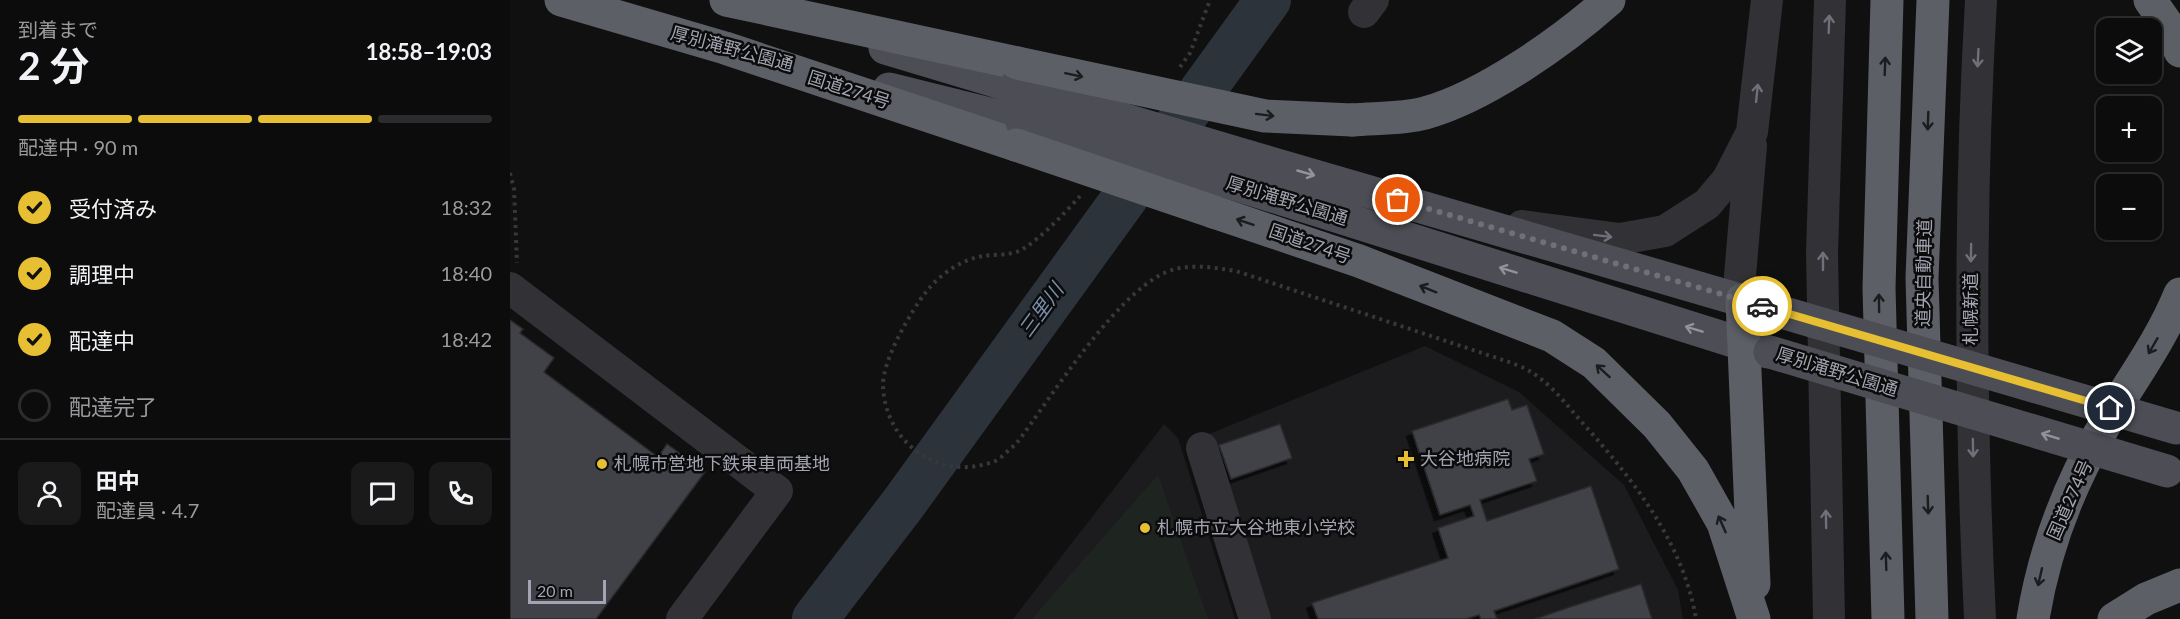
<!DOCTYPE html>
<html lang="ja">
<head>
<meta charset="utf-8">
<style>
	:root { --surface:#0c0c0d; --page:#1a1a1b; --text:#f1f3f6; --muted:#9a9b9d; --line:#2c2c2e; --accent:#e6bf32 }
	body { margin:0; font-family:Lato,"Noto Sans JP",sans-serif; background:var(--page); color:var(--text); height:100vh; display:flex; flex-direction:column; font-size:22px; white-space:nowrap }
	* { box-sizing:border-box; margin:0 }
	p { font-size:20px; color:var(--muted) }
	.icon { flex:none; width:33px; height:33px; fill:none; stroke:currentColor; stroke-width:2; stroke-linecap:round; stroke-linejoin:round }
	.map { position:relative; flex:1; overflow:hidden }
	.side { display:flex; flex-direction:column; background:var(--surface); width:510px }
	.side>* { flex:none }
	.controls { position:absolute; left:1586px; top:18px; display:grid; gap:12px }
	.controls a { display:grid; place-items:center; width:66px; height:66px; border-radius:12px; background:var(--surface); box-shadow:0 2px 4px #0004,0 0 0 2px var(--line); font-size:30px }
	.scale { position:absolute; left:18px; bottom:15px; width:78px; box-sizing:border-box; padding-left:6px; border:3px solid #a2a4b1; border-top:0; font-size:16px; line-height:21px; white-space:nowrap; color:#a2a4b1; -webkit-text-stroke:4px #0b0b0c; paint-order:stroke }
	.pin { position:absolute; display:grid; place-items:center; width:51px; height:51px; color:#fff; margin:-26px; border:3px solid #fff; border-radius:50%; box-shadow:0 2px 6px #0007 }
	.courier { position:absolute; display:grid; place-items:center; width:60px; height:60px; margin:-30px; border:4px solid #e6bf32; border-radius:50%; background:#fff; color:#222; box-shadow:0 2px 8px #0007 }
	.headline em { font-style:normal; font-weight:700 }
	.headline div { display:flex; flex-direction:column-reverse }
	.headline { display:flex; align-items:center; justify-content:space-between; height:102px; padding:0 18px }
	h1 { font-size:39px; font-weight:700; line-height:45px }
	.bar { display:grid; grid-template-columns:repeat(4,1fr); gap:9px 6px; align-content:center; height:72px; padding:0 18px }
	.bar i { height:8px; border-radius:4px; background:var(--line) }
	.bar .active { background:var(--accent) }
	.bar p { grid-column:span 4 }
	.line { display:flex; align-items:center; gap:15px; padding:0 18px; border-top:2px solid var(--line) }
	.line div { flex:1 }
	.round { display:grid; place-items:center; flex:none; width:63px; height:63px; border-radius:12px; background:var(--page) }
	ol { padding:0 18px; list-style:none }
	li { display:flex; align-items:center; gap:18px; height:66px }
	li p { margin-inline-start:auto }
	li .icon { padding:6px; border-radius:50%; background:var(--accent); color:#111; stroke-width:4 }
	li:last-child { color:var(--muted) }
	li i { width:33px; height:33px; border:3px solid var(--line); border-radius:50% }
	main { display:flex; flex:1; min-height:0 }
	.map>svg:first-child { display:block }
</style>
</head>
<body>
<main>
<section class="side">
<div class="headline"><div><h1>2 分</h1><p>到着まで</p></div><em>18:58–19:03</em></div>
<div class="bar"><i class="active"></i><i class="active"></i><i class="active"></i><i></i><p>配達中 · 90 m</p></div>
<ol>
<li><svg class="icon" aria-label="check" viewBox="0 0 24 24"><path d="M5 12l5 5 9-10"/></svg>受付済み<p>18:32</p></li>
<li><svg class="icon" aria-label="check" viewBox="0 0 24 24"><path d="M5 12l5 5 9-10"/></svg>調理中<p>18:40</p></li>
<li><svg class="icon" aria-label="check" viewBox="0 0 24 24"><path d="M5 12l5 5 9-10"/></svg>配達中<p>18:42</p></li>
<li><i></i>配達完了</li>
</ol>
<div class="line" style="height:108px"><a class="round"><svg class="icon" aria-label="person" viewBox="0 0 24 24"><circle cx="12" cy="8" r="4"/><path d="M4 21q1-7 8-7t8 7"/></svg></a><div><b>田中</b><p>配達員 · 4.7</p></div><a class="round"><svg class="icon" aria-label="chat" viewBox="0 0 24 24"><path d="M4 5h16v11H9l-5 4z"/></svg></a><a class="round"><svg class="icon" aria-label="phone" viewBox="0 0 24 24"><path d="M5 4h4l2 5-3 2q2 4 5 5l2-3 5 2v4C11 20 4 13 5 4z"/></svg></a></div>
</section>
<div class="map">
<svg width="1670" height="619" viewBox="0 0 1670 619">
	<defs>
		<filter id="shadow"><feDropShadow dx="-5.5" dy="5.5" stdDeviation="0" flood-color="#0009"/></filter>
	</defs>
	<rect width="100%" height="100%" fill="#101011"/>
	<!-- built -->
	<path fill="#1c1c1e" d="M 915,346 L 1009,392 L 1114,485 L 1168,590 L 1173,619 L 760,619 L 699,434 Z
		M 654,424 L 668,438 L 725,619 L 503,619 Z"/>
	<!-- green -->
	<path fill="#1e2520" d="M 648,475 L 698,619 L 522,619 Z"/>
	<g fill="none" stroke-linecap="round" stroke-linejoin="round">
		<!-- river -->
		<path stroke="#2c333b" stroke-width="46" d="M 305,619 L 393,504 L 758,0"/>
	</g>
	<!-- building -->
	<path fill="#414247" stroke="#2a2a2d" stroke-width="1.5" filter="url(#shadow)" d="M 0,320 L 13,329 L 10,333 L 44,358 L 34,372 L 148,457 L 157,444 L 195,472 L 86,619 L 0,619 Z
		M 998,399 L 1002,410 L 1017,405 L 1034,454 L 1019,459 L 1027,481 L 970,500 L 977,521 L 1081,486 L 1109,569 L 984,611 L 987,619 L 971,619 L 969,615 L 956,619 L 808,619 L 802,603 L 938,558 L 928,528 L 964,516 L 960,505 L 930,515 L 902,431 Z
		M 770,424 L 782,458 L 721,479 L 709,445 Z
		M 1131,584 L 1142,619 L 1025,619 L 1063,606 Z"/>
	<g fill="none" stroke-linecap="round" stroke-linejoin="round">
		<!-- path -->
		<path stroke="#37383d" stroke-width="4" stroke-dasharray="3 4.5" stroke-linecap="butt" d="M 670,67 L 680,53 L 700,0
			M 0,173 L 4,189 L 7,263
			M 570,196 C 554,214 533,236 513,249 C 501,256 486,254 473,256 C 452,259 429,275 416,292 C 401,311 372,361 373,386 C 375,443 430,483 485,461 C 492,458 499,449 506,444 C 540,400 613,280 666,269 C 687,264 705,268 726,271 L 996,361 C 1004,364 1014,367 1021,372 C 1041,384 1055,403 1070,420 C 1121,477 1173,541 1186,619"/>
		<!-- minor -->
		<path stroke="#313136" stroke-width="32" d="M 854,12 L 863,0
			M 1012,226 L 1110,239 L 1155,231 L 1197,204 L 1218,179 L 1242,132 L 1257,0
			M 0,288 L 267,491 L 172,619
			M 1232,300 L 1230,276 L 1241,146
			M 692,448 L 745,619
			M 1319,619 L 1312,253 L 1320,0
			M 1470,619 C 1460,412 1459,207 1471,0"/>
		<!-- major -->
		<path stroke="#4d4e55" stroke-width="33" d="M 375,48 L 505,87
			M 379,89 L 512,122
			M 740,157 L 1268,311
			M 721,183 L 1258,352"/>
		<!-- highway -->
		<path stroke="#5d5f66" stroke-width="33" d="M 51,0 L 215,48 L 506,145
			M 216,0 L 507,63
			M 1377,0 L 1369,288 L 1378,619
			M 1640,0 L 1661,30 L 1670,51
			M 842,120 C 865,118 893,119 915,113 C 974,97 1053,41 1099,0
			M 704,212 L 849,261 L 1042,336 L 1084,363 L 1147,425 L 1183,470 L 1213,523 L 1244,619
			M 1232,300 L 1244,584
			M 1422,619 L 1412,278 L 1423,0
			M 1523,619 C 1534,551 1559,485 1594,426 C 1620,382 1651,341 1670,294
			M 1604,619 L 1636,599 L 1670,585"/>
		<!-- major-bridge -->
		<path stroke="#4d4e55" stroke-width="33" d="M 505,87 L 740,157
			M 512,122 L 721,183
			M 1268,311 L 1666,428
			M 1260,352 L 1657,471"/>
		<!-- highway-bridge -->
		<path stroke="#5d5f66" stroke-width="33" d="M 507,63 L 755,116 L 842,120
			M 506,145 L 704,212"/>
	</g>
	<!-- one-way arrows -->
	<defs><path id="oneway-shaft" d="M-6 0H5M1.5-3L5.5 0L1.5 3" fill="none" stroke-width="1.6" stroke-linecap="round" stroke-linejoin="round" transform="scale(1.5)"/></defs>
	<g stroke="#6f707a">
		<use href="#oneway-shaft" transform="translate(1319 24) rotate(-88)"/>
		<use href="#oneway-shaft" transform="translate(1468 58) rotate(93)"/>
		<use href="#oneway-shaft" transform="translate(1247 93) rotate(-84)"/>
		<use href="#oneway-shaft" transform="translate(1093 236) rotate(7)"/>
		<use href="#oneway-shaft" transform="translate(1461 253) rotate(91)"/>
		<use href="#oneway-shaft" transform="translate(1313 261) rotate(-90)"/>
		<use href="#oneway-shaft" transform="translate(1463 448) rotate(89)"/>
		<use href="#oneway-shaft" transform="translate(1316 519) rotate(-91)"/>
	</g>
	<g stroke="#1b1c1e">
		<use href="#oneway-shaft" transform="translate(1375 66) rotate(-88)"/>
		<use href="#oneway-shaft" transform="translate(564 75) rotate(12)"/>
		<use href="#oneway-shaft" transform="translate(755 115) rotate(7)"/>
		<use href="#oneway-shaft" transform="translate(1418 121) rotate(92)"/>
		<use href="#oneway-shaft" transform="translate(735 222) rotate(-161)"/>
		<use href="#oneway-shaft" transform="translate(918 289) rotate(-158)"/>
		<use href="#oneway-shaft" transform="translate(1369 303) rotate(-91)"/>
		<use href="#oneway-shaft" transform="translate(1643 346) rotate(120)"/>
		<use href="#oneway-shaft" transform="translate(1093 371) rotate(-138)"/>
		<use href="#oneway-shaft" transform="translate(1418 505) rotate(88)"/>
		<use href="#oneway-shaft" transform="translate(1212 524) rotate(-114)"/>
		<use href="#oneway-shaft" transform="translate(1376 561) rotate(-92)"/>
		<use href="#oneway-shaft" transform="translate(1530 577) rotate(103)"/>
	</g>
	<g stroke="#91939f">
		<use href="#oneway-shaft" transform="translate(796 173) rotate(16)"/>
		<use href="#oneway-shaft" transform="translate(998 270) rotate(-163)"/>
		<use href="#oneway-shaft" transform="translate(1184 329) rotate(-163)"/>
		<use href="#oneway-shaft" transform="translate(1540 436) rotate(-163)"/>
	</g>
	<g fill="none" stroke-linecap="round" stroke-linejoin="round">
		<!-- done -->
		<path stroke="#6f7079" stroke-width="6" stroke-dasharray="0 10.8" d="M 888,200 L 1252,306"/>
		<!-- route -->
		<path stroke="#e6bf32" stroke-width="8" d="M 1252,306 L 1600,408"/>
	</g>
	<!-- markers -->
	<g fill="#e6bf32" stroke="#0b0b0c" stroke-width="2">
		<path d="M893 450h6v6h6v6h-6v6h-6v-6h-6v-6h6z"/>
		<circle cx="92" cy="464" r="6"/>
		<circle cx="635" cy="528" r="6"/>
	</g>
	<g text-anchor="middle" stroke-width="5" stroke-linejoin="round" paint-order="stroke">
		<!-- street labels -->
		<g font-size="18" fill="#a2a4b1" stroke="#0b0b0c">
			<text transform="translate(222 49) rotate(15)" y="6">厚別滝野公園通</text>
			<text transform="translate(339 90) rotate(18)" y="6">国道274号</text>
			<text transform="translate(777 201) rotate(17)" y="6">厚別滝野公園通</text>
			<text transform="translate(800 244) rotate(19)" y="6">国道274号</text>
			<text transform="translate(1414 273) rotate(-89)" y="6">道央自動車道</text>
			<text transform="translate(1461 309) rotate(-90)" y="6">札幌新道</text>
			<text transform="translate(1327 372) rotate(17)" y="6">厚別滝野公園通</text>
			<text transform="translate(1560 500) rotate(-66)" y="6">国道274号</text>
		</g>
		<!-- poi labels -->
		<g font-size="18" fill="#a2a4b1" stroke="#0b0b0c" text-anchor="start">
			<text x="910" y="465">大谷地病院</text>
			<text x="104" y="470">札幌市営地下鉄東車両基地</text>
			<text x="647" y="534">札幌市立大谷地東小学校</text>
		</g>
		<!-- water labels -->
		<g font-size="20" font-style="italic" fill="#7a8eab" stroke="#0b0b0c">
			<text transform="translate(531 310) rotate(-54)" y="7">三里川</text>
		</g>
	</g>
</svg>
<div class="controls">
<a><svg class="icon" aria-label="layers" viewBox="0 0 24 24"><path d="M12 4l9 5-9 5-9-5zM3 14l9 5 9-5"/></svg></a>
<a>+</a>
<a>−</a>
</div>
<div class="scale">20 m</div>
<div class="pin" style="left:888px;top:200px;background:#ea580c"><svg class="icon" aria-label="bag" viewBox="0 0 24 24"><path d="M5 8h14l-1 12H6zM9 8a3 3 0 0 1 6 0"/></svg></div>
<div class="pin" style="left:1600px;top:408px;background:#1f2937"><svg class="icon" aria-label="home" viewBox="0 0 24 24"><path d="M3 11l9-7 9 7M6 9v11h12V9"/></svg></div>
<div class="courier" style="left:1252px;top:306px"><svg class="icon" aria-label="car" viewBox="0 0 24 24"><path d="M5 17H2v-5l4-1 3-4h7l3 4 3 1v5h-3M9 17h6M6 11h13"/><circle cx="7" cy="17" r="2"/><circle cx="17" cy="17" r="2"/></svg></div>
</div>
</main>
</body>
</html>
